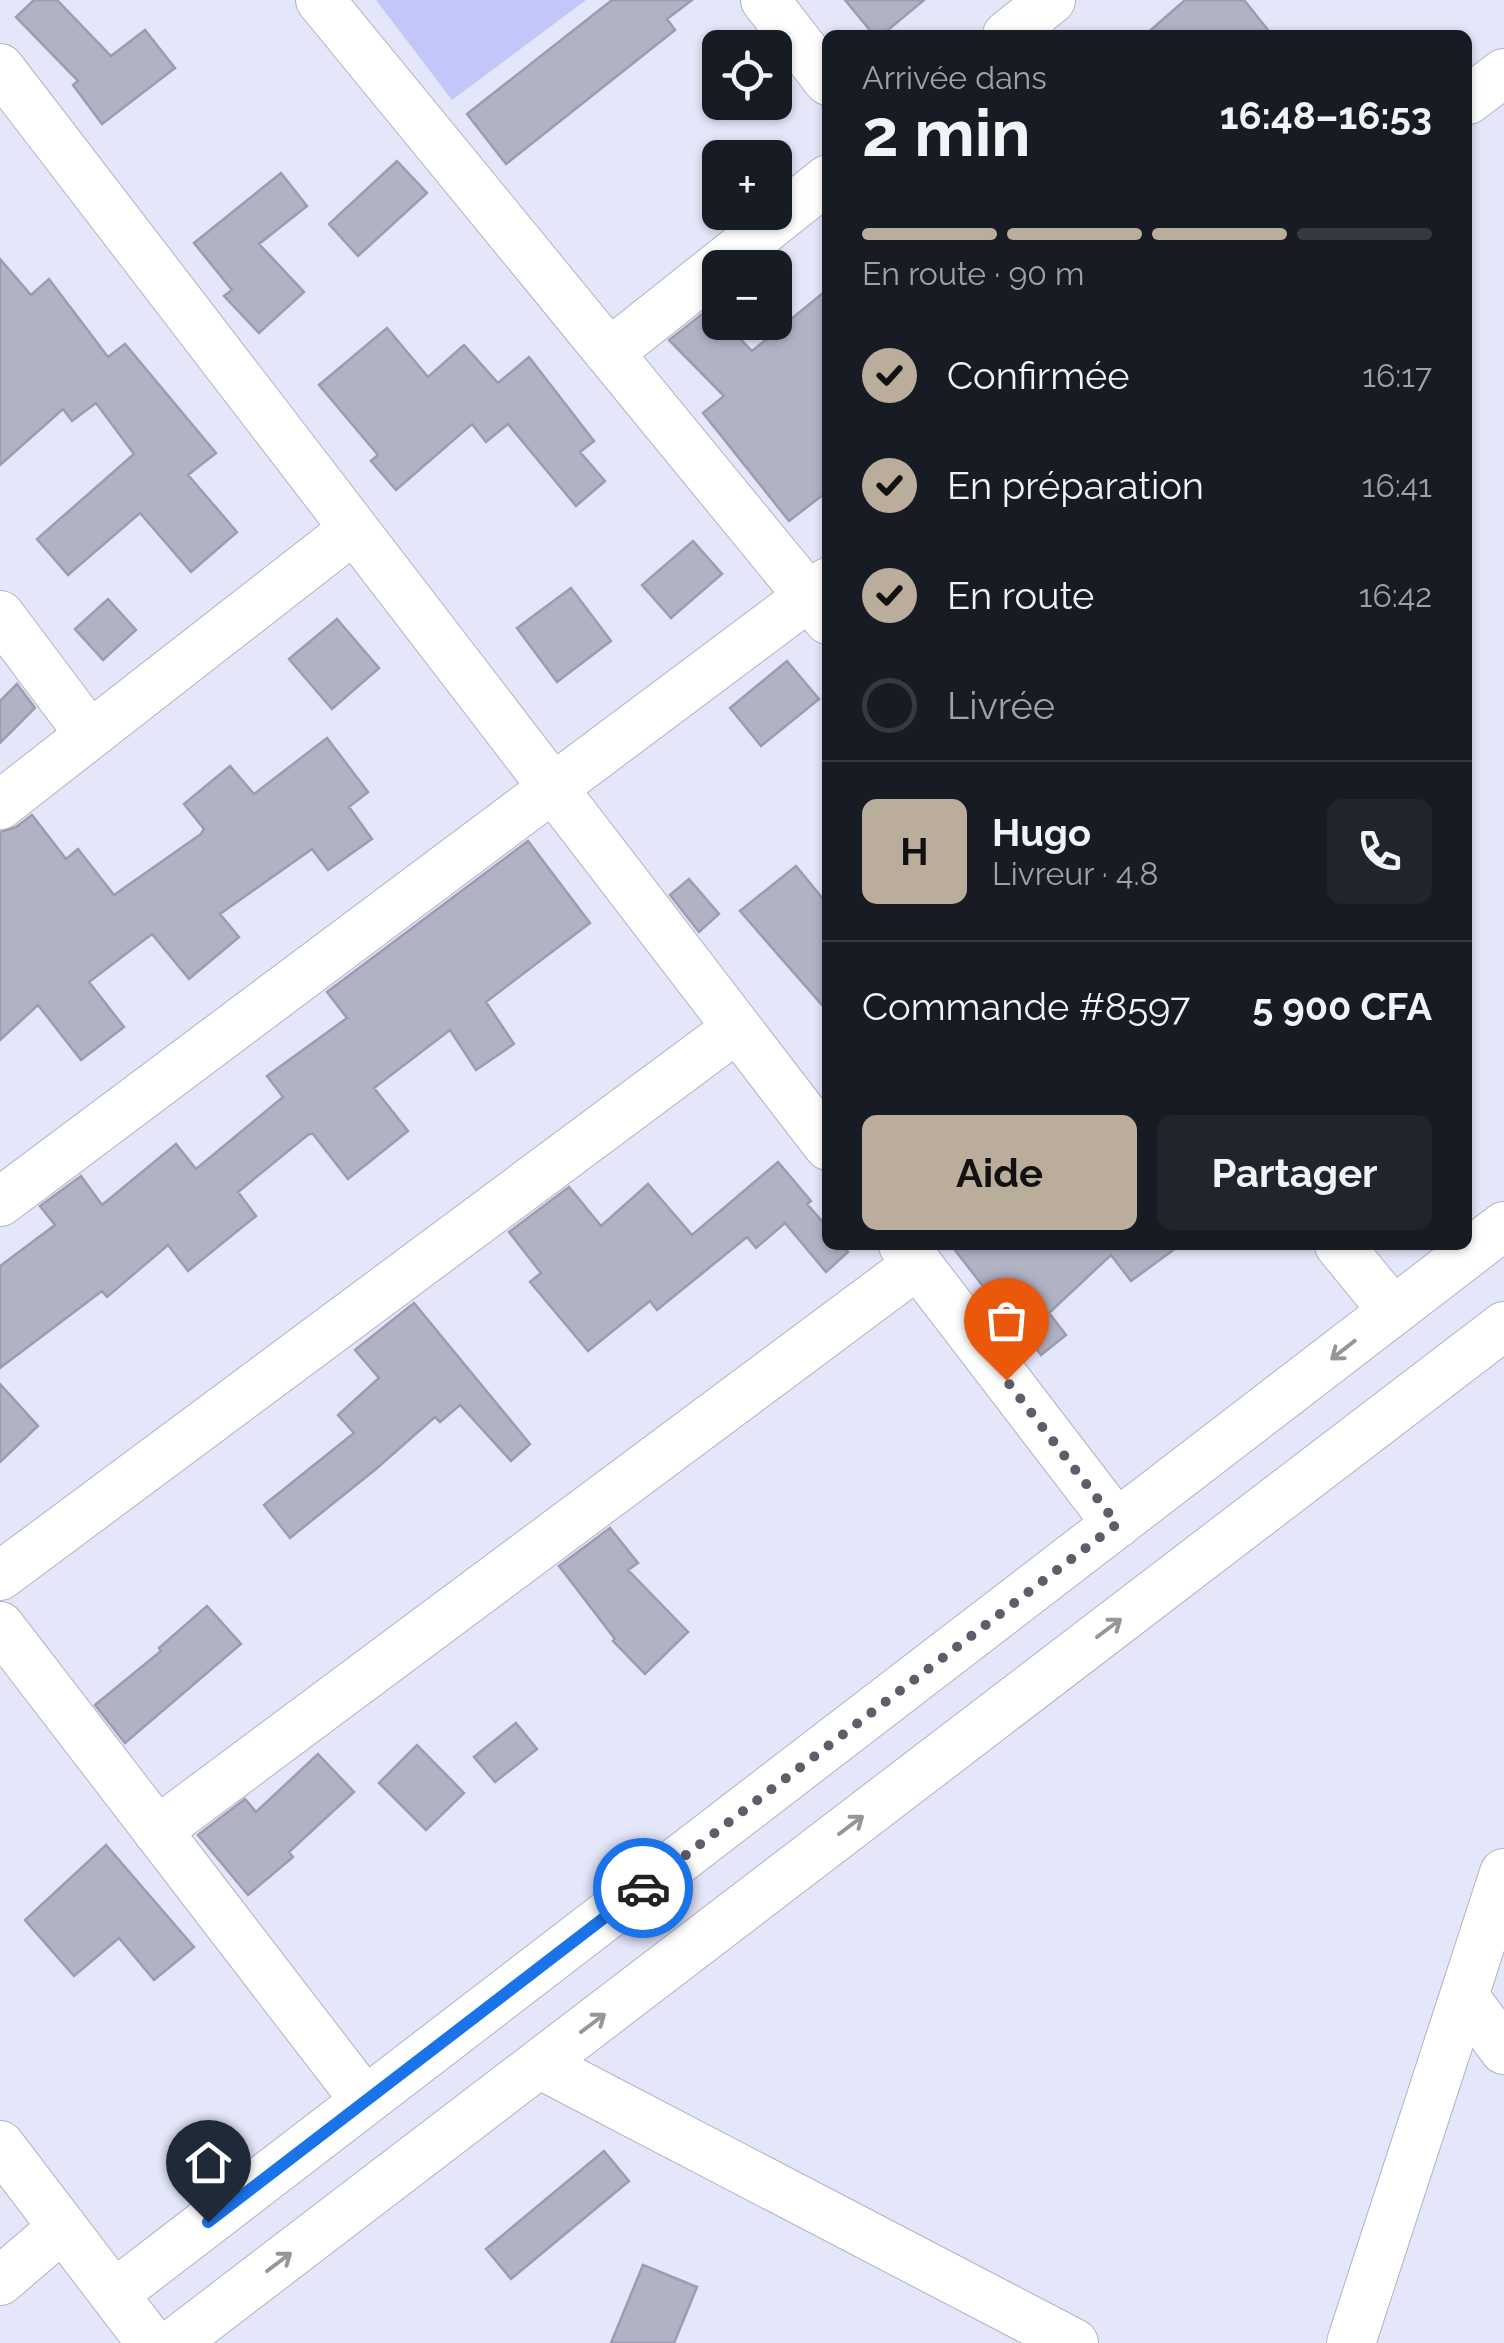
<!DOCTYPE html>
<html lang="fr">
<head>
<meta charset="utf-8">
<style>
	:root { --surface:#171b24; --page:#20242c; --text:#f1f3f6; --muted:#9ea1a6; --line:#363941; --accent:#bbad9c }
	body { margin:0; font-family:Raleway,sans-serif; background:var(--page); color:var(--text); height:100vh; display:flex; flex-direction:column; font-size:38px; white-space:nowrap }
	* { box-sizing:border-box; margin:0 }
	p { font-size:32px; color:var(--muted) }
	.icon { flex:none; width:55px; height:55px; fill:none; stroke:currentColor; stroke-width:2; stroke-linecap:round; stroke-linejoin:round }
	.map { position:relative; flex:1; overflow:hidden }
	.sheet { position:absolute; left:822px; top:30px; width:650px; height:1220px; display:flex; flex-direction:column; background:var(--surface); border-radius:15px; box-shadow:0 2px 8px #0004 }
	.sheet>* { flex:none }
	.controls { position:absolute; left:702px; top:30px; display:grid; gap:20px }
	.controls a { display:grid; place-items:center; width:90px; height:90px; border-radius:15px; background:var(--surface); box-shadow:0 2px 8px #0004; font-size:50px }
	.pin { position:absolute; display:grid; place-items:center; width:85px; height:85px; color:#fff; margin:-102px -42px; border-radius:50% 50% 50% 0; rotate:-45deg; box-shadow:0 0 10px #0007 }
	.pin .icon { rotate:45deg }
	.courier { position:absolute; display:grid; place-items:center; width:100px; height:100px; margin:-50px; border:8px solid #1a73e8; border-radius:50%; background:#fff; color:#222; box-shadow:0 2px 12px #0007 }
	.head em { font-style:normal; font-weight:700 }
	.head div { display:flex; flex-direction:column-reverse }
	.head { display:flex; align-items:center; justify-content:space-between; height:170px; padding:0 40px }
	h1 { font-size:65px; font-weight:700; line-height:75px }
	.bar { display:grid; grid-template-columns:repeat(4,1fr); gap:15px 10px; align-content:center; height:120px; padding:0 40px }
	.bar i { height:12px; border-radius:8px; background:var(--line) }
	.bar .on { background:var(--accent) }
	.bar p { grid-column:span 4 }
	.line { display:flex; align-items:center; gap:25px; padding:0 40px; border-top:2px solid var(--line) }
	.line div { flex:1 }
	.round { display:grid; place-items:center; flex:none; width:105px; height:105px; border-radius:15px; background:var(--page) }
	ol { padding:0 40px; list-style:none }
	li { display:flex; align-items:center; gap:30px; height:110px }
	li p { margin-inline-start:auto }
	li .icon { padding:10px; border-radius:50%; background:var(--accent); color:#111; stroke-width:4 }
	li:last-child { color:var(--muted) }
	li i { width:55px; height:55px; border:5px solid var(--line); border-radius:50% }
	.primary-button { display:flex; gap:20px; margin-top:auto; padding:20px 40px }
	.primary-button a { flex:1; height:115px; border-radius:15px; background:var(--accent); color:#111; font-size:40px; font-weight:700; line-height:115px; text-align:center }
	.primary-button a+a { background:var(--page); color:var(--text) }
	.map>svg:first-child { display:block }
</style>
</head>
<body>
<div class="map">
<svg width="1504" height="2343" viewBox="0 0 1504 2343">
	<rect width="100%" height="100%" fill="#e4e6f9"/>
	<!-- green -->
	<path fill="#c3c6f8" d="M 376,0 L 586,0 L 452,100 Z"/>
	<!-- building -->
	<path fill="#b1b3c5" stroke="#9b9caf" stroke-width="2.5" d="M 34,0 L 57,0 L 111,56 L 145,30 L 175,68 L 102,124 L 73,85 L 78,81 L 16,17 Z
		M 612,0 L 692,0 L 667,19 L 675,30 L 506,164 L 467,114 Z
		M 845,0 L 924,0 L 882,35 L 874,35 Z
		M 1185,0 L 1244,0 L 1272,35 L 1145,35 Z
		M 397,161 L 427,193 L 358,256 L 329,224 Z
		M 281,173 L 307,206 L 259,244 L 304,292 L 259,333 L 224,296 L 232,290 L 194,243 Z
		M 0,259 L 31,295 L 49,279 L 108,357 L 125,344 L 216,453 L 188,475 L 237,532 L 191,572 L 140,513 L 68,575 L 37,539 L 134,454 L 96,403 L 72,421 L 63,409 L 0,465 Z
		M 828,289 L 828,491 L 789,521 L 703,413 L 724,396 L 669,340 L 710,308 L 720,322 L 724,322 L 752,351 Z
		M 387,328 L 428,377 L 464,345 L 498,383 L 529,357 L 594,441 L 580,452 L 605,481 L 576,506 L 508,424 L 486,442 L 472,424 L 396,490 L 371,461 L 378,455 L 319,385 Z
		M 693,541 L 722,574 L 671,618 L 642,585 Z
		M 571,588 L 611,641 L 557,682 L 517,628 Z
		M 108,599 L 136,630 L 103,660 L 75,629 Z
		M 337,619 L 379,668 L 332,709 L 289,659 Z
		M 787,661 L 819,699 L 761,746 L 730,708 Z
		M 17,684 L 35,708 L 0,743 L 0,701 Z
		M 327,738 L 368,792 L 349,807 L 372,839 L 328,870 L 312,849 L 220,914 L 239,937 L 189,979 L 152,934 L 89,982 L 124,1027 L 81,1060 L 38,1005 L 0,1040 L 0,832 L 16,827 L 32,815 L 66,859 L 78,849 L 114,895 L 201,834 L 204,829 L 184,804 L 230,766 L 254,794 Z
		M 528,841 L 590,923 L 486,1002 L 514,1044 L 476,1070 L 450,1030 L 374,1088 L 408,1131 L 348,1179 L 313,1134 L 309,1134 L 238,1192 L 256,1216 L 188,1271 L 168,1245 L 107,1297 L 102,1291 L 0,1368 L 0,1266 L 55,1225 L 40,1206 L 81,1176 L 102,1205 L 176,1144 L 196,1169 L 283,1097 L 267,1076 L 347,1018 L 327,992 Z
		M 796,866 L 828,905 L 828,1012 L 740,911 Z
		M 689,879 L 719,914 L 699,932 L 670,895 Z
		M 778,1162 L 811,1201 L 807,1204 L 828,1228 L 828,1245 L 842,1245 L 848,1252 L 826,1272 L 785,1223 L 756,1248 L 747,1237 L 657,1310 L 650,1301 L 588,1351 L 530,1282 L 541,1273 L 509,1232 L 569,1187 L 601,1226 L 648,1184 L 692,1235 Z
		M 951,1245 L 1180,1245 L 1131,1281 L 1111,1255 L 1049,1313 L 1066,1335 L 1041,1355 L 990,1287 L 986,1290 Z
		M 414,1303 L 530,1444 L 511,1461 L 460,1405 L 440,1422 L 435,1417 L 376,1469 L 290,1538 L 264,1505 L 354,1433 L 338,1415 L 379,1378 L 355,1350 Z
		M 0,1384 L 38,1426 L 0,1462 Z
		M 610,1528 L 638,1563 L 628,1570 L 688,1632 L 645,1674 L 613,1641 L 615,1639 L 559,1566 Z
		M 207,1606 L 241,1644 L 125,1743 L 95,1705 L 161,1651 L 159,1648 Z
		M 516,1723 L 537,1749 L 495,1782 L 474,1757 Z
		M 417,1745 L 464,1793 L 426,1830 L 379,1783 Z
		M 318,1754 L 354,1792 L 289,1852 L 293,1857 L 248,1895 L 198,1835 L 245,1799 L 256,1812 Z
		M 106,1845 L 194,1947 L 154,1980 L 119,1938 L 74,1976 L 25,1920 Z
		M 604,2151 L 629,2181 L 511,2279 L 486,2249 Z
		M 643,2265 L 697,2287 L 674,2343 L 611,2343 Z"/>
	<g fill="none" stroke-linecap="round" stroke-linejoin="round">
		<!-- minor casing -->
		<g stroke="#b1b2c5" stroke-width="50">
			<path id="minor" d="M 320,0 L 828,620
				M 765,0 L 828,81
				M 1007,35 L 1051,0
				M 0,68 L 828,1146
				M 1468,100 L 1504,73
				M 609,353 L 828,179
				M 0,615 L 90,735
				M 0,805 L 354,529
				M 0,1202 L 828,582
				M 903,1245 L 1117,1524
				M 1339,1245 L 1393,1311
				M 0,1576 L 737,1028
				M 0,1626 L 365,2101
				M 157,1831 L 918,1264
				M 1464,1996 L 1504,2050
				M 539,2064 L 1074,2343
				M 0,2145 L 151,2343
				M 0,2281 L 63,2227
				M 114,2294 L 1504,1226
				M 174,2343 L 1504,1326
				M 1351,2343 L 1504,1873"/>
		</g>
		<!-- minor -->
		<use href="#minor" stroke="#fff" stroke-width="48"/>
	</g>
	<!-- one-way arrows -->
	<defs><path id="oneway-shaft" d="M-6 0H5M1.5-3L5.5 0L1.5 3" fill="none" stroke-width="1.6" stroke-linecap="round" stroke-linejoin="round" transform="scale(2.5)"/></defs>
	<g stroke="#969699">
		<use href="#oneway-shaft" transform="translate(1343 1350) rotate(142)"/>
		<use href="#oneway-shaft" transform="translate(1109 1628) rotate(-37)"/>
		<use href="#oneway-shaft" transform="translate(851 1825) rotate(-37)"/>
		<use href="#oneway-shaft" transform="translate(593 2023) rotate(-37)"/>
		<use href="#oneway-shaft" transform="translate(279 2262) rotate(-37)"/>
	</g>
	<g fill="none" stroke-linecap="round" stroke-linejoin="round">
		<!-- done -->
		<path stroke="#5d5e69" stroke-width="10" stroke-dasharray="0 18" d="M 643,1888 L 1117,1524 L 1006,1380"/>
		<!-- route -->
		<path stroke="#1a73e8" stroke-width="12" d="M 208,2222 L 643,1888"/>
	</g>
</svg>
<div class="controls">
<a><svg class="icon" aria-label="locate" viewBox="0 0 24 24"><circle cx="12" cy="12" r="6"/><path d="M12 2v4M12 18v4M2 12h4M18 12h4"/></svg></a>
<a>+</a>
<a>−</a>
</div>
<div class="pin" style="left:1006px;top:1380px;background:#ea580c"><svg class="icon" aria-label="bag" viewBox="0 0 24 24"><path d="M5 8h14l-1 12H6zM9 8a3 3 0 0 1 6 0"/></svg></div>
<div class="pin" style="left:208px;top:2222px;background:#1f2937"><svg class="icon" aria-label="home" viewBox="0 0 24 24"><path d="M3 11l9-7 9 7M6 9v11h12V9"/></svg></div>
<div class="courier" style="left:643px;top:1888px"><svg class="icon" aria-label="car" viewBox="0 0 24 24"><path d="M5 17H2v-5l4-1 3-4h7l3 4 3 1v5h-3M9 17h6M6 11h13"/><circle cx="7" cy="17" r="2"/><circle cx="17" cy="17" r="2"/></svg></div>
<section class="sheet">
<div class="head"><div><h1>2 min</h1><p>Arrivée dans</p></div><em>16:48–16:53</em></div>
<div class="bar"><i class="on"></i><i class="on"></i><i class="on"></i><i></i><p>En route · 90 m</p></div>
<ol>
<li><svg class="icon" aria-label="check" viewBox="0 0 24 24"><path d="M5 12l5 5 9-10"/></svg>Confirmée<p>16:17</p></li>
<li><svg class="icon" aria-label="check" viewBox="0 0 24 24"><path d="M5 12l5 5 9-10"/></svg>En préparation<p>16:41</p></li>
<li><svg class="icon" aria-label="check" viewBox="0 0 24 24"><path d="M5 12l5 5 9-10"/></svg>En route<p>16:42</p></li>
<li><i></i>Livrée</li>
</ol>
<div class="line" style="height:180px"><b class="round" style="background:var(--accent);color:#111">H</b><div><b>Hugo</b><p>Livreur · 4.8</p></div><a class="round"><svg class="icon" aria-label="phone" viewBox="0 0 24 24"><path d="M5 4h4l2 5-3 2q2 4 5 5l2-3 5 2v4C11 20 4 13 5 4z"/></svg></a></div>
<div class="line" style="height:130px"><div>Commande #8597</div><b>5 900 CFA</b></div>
<div class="primary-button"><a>Aide</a><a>Partager</a></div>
</section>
</div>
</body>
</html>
